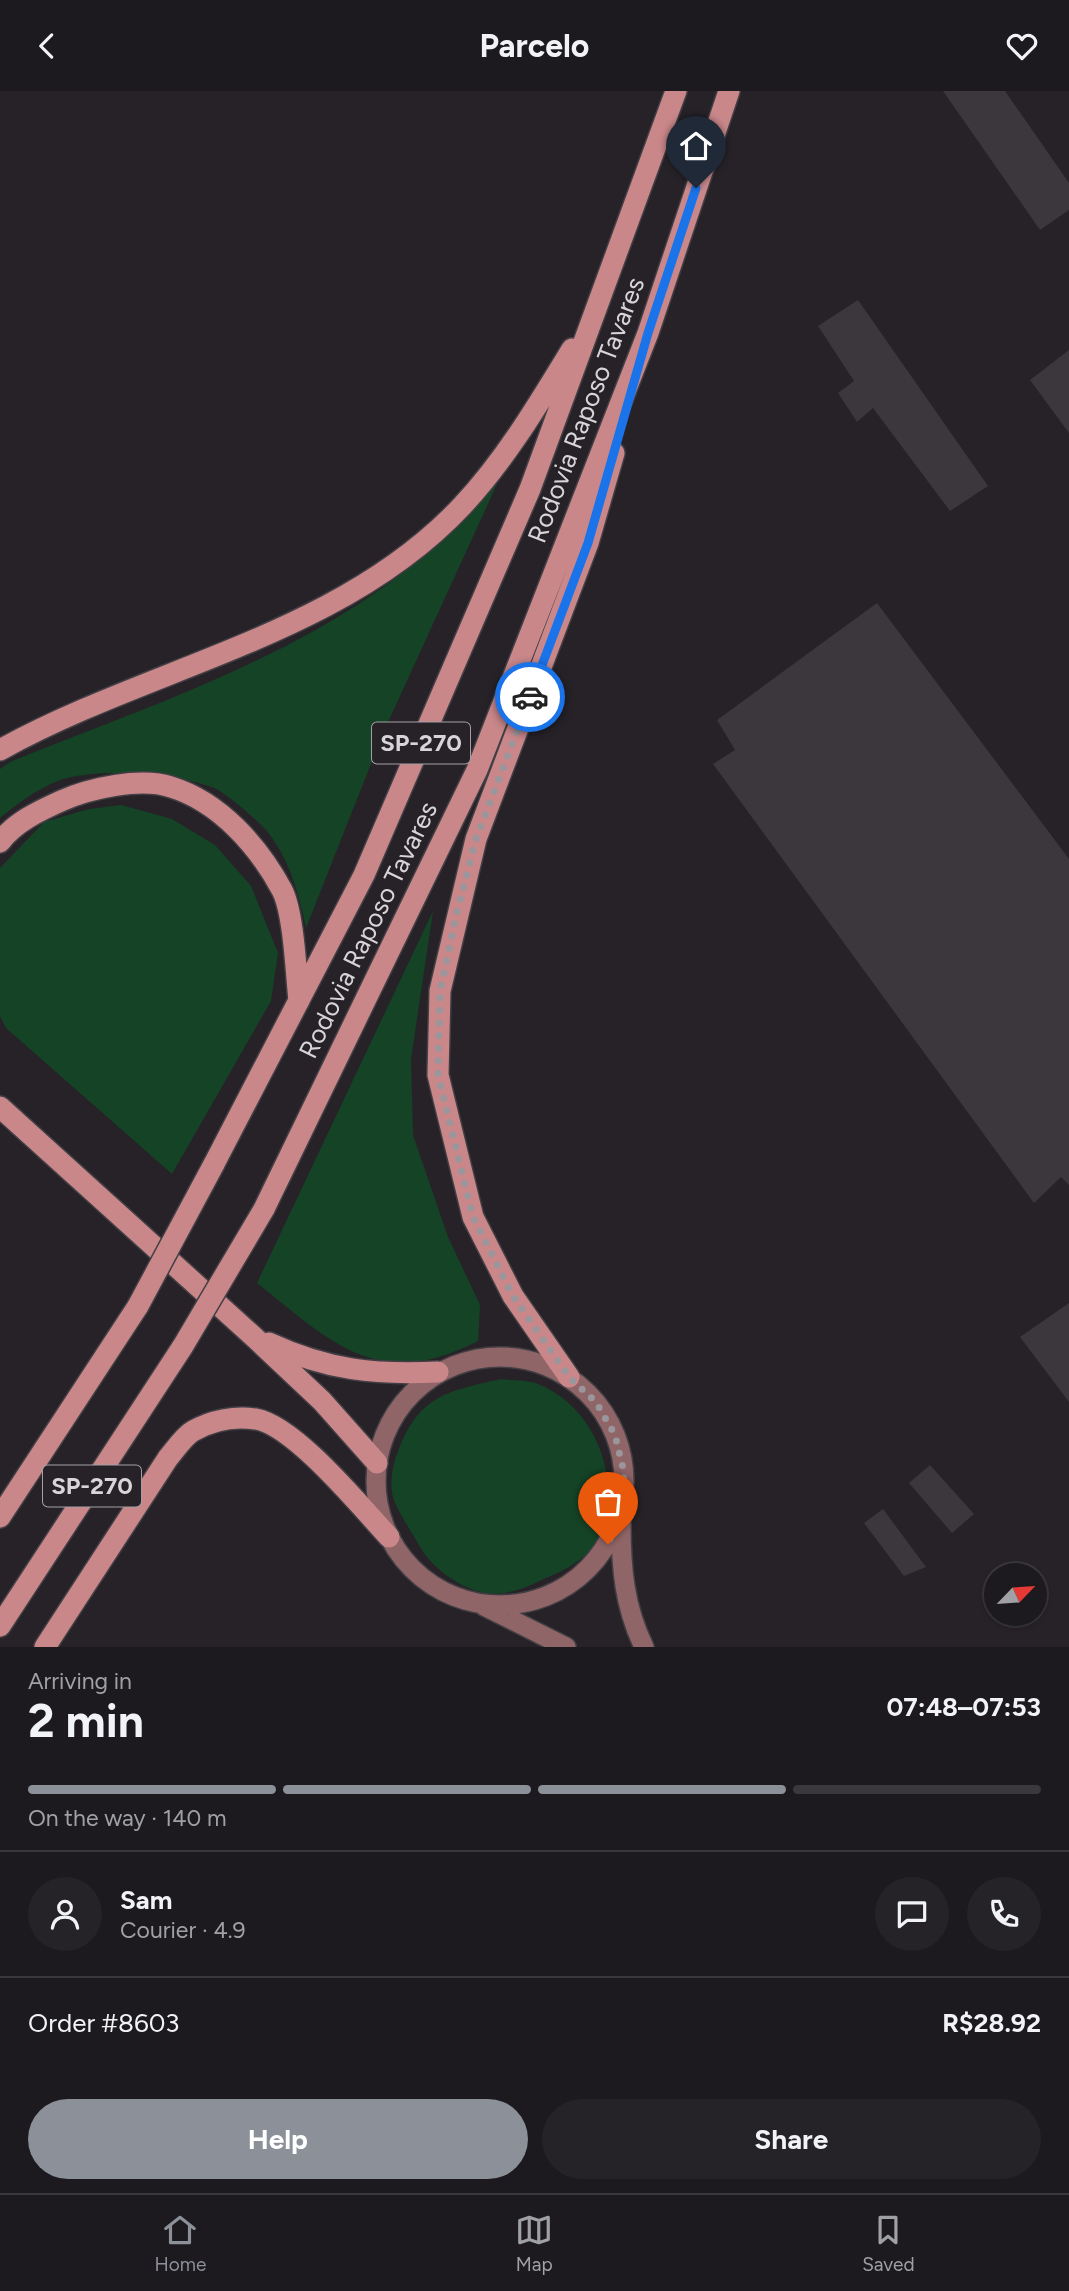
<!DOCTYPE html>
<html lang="en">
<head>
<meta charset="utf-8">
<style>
	:root { --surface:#1c1a1e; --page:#252327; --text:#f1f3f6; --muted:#a0a1a4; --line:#3a383c; --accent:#8c9099 }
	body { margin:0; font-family:Figtree,sans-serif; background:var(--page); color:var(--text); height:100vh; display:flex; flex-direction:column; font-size:26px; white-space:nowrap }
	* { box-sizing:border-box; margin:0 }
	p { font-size:23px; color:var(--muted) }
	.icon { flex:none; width:38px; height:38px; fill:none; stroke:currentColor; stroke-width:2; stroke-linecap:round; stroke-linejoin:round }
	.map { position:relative; height:1556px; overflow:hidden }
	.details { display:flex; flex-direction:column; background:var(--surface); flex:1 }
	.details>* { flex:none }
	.needle { width:46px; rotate:65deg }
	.buttons { position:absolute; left:984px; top:1472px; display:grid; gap:14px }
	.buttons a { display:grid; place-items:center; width:63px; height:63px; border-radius:50%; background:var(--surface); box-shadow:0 2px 5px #0004,0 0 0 2px var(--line); font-size:35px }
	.pin { position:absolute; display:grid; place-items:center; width:60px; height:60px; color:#fff; margin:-72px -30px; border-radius:50% 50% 50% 0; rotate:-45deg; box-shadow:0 0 7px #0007 }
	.pin .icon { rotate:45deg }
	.courier { position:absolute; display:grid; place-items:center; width:70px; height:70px; margin:-35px; border:5px solid #1a73e8; border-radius:50%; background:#fff; color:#222; box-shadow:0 2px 9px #0007 }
	.head em { font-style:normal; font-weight:700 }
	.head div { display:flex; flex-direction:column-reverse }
	.head { display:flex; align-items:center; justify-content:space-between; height:119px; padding:0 28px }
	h1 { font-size:46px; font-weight:700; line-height:52px }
	.bar { display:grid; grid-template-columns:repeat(4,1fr); gap:10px 7px; align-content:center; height:84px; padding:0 28px }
	.bar i { height:9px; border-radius:5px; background:var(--line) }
	.bar .selected { background:var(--accent) }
	.bar p { grid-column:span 4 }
	.line { display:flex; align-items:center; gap:18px; padding:0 28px; border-top:2px solid var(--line) }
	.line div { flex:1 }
	.round { display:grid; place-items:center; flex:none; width:74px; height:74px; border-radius:37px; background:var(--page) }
	.action { display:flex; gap:14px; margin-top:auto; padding:14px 28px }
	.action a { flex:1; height:80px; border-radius:42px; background:var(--accent); color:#fff; font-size:28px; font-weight:700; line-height:80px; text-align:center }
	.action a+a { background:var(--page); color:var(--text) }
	header { display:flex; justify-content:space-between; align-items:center; height:91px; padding:0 28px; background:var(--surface); font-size:32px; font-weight:700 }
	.menu { display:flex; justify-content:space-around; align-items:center; height:98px; border-top:2px solid var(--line); background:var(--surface); font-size:19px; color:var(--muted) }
	.menu a { display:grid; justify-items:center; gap:4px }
	.menu .selected { color:var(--accent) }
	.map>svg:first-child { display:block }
</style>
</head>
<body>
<header><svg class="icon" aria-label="back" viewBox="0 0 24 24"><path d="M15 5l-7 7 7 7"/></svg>Parcelo<svg class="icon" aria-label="heart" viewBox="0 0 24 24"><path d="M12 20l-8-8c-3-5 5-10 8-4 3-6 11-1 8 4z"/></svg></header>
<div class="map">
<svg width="1069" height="1556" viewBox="0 0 1069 1556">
	<rect width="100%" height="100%" fill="#262228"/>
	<!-- green -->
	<path fill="#154326" d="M 503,380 L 384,640 L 306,837 C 299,803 289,767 266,739 C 257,729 224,700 212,696 C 176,683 94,675 58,690 C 37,698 17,713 0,727 L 0,678 L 10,671 C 186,600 387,539 503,380 Z
		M 121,714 L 172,728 L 215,754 L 251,795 L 278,862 L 271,910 L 172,1083 L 6,937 L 0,925 L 0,777 L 44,731 L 89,718 Z
		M 433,820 L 411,968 L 413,1044 L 448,1146 L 480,1214 L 478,1250 C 378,1301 333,1253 257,1192 Z
		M 501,1288 C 513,1290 528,1289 538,1293 C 594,1315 621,1385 603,1439 C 595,1462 573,1475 553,1484 C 539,1490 524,1498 509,1501 C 476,1510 435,1482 420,1456 C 412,1441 400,1425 394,1409 C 389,1397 392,1375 397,1363 C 419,1304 445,1301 501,1288 Z"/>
	<!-- building -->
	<path fill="#3b373d" d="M 943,0 L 1005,0 L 1069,92 L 1069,119 L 1040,139 Z
		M 858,209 L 988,395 L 950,420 L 873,317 L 857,331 L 838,302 L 854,290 L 818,235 Z
		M 1069,259 L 1069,342 L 1030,289 Z
		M 877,512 L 1069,768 L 1069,1094 L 1061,1086 L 1034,1112 L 713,673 L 735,659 L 717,629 Z
		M 1069,1212 L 1069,1311 L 1020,1246 Z
		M 930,1374 L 974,1423 L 952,1442 L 909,1392 Z
		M 883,1418 L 926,1476 L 904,1485 L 864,1432 Z"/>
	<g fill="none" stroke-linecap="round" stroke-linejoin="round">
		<!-- secondary casing -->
		<g stroke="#423f44" stroke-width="22">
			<path id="secondary" d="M376 1390a124 124 0 1 1 248 0a124 124 0 1 1-248 0Z
				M 621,1431 C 621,1476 624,1515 644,1556
				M 484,1515 L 566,1556"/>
		</g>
		<!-- motorway casing -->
		<g stroke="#423f44" stroke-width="24">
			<path id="motorway" d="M 0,659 C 151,575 340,545 462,415 C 506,368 539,312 572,258
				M 0,751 C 15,731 39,720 61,710 C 90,697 141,686 171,696 C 220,711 259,756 282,799 C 294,822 296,883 299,910
				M 0,1016 L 254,1246 L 322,1310 L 377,1372
				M 214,1073 L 364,784 L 530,398 L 676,0
				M 264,1118 L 477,679 L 648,242 L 729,0
				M 269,1252 C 327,1279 375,1284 438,1281
				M 569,1286 L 513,1205 L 473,1126 L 438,984 L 440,900 L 476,748 L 588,452 L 614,362
				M 0,1426 L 138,1215
				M 0,1535 L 183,1255
				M 45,1556 L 168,1367 C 175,1359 184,1345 193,1340 C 212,1329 235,1325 256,1328 C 295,1335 361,1416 389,1446"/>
		</g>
		<!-- secondary -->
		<use href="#secondary" stroke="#906567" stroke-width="19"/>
		<!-- motorway -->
		<use href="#motorway" stroke="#c9878a" stroke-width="21"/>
		<!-- motorway-bridge casing -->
		<g stroke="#423f44" stroke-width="24" stroke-linecap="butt">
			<path id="motorway-bridge" d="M 138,1215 L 214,1073
				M 183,1255 L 264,1118"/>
		</g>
		<!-- motorway-bridge -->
		<use href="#motorway-bridge" stroke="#c9878a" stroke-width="21"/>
	</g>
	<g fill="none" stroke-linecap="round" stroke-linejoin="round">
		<!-- done -->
		<path stroke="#9a969b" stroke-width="7" stroke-dasharray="0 12.6" d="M 530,606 L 476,748 L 456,825 L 440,900 L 438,984 L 473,1126 L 513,1205 L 569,1286 L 596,1311 L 615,1344 L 624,1381 L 621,1419 L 608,1453"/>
		<!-- route -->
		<path stroke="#1a73e8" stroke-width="9" d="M 530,606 L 588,452 L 648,242 L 696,97"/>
	</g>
	<g text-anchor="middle" stroke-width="5" stroke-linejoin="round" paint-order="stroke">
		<!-- shield labels -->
		<g fill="#262228" stroke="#a39fa4" stroke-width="2">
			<rect x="372" y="631.5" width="98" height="41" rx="5"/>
			<rect x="43" y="1374.5" width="98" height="41" rx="5"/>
		</g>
		<g font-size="24" font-weight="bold" fill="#d8d5d9">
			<text x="421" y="660">SP-270</text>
			<text x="92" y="1403">SP-270</text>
		</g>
		<!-- street labels -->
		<g font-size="26" fill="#d8d5d9" stroke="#262228">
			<text transform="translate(586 319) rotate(-69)" y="9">Rodovia Raposo Tavares</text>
			<text transform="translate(368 839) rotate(-64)" y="9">Rodovia Raposo Tavares</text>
		</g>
	</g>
</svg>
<div class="buttons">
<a><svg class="needle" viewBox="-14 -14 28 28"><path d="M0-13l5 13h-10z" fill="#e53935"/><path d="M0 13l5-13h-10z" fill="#a0a1a4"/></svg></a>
</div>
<div class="pin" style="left:608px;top:1453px;background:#ea580c"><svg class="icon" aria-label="bag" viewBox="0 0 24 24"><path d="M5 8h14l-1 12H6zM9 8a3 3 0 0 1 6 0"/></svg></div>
<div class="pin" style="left:696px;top:97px;background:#1f2937"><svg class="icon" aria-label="home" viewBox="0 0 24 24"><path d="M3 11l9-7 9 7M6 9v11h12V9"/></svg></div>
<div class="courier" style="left:530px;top:606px"><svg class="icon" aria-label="car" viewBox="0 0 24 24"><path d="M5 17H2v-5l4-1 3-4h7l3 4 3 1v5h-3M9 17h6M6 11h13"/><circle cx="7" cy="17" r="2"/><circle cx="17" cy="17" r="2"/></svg></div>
</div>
<section class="details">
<div class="head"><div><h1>2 min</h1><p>Arriving in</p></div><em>07:48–07:53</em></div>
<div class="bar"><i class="selected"></i><i class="selected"></i><i class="selected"></i><i></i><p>On the way · 140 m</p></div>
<div class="line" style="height:126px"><a class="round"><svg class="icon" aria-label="person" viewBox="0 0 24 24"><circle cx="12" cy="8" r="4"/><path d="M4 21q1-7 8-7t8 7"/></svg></a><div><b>Sam</b><p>Courier · 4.9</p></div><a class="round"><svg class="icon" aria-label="chat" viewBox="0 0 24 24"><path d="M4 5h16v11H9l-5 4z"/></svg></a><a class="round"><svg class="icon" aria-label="phone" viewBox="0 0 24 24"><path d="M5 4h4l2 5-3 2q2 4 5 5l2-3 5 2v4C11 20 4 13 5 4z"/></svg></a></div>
<div class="line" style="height:91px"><div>Order #8603</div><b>R$28.92</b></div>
<div class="action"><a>Help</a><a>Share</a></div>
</section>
<nav class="menu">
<a class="selected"><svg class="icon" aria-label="home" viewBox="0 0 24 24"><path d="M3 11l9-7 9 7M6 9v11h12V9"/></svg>Home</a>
<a><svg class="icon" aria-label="map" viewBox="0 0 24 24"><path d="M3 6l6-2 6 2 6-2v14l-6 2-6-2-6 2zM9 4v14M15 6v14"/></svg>Map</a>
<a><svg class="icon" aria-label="saved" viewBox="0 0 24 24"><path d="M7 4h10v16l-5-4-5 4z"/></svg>Saved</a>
</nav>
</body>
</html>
